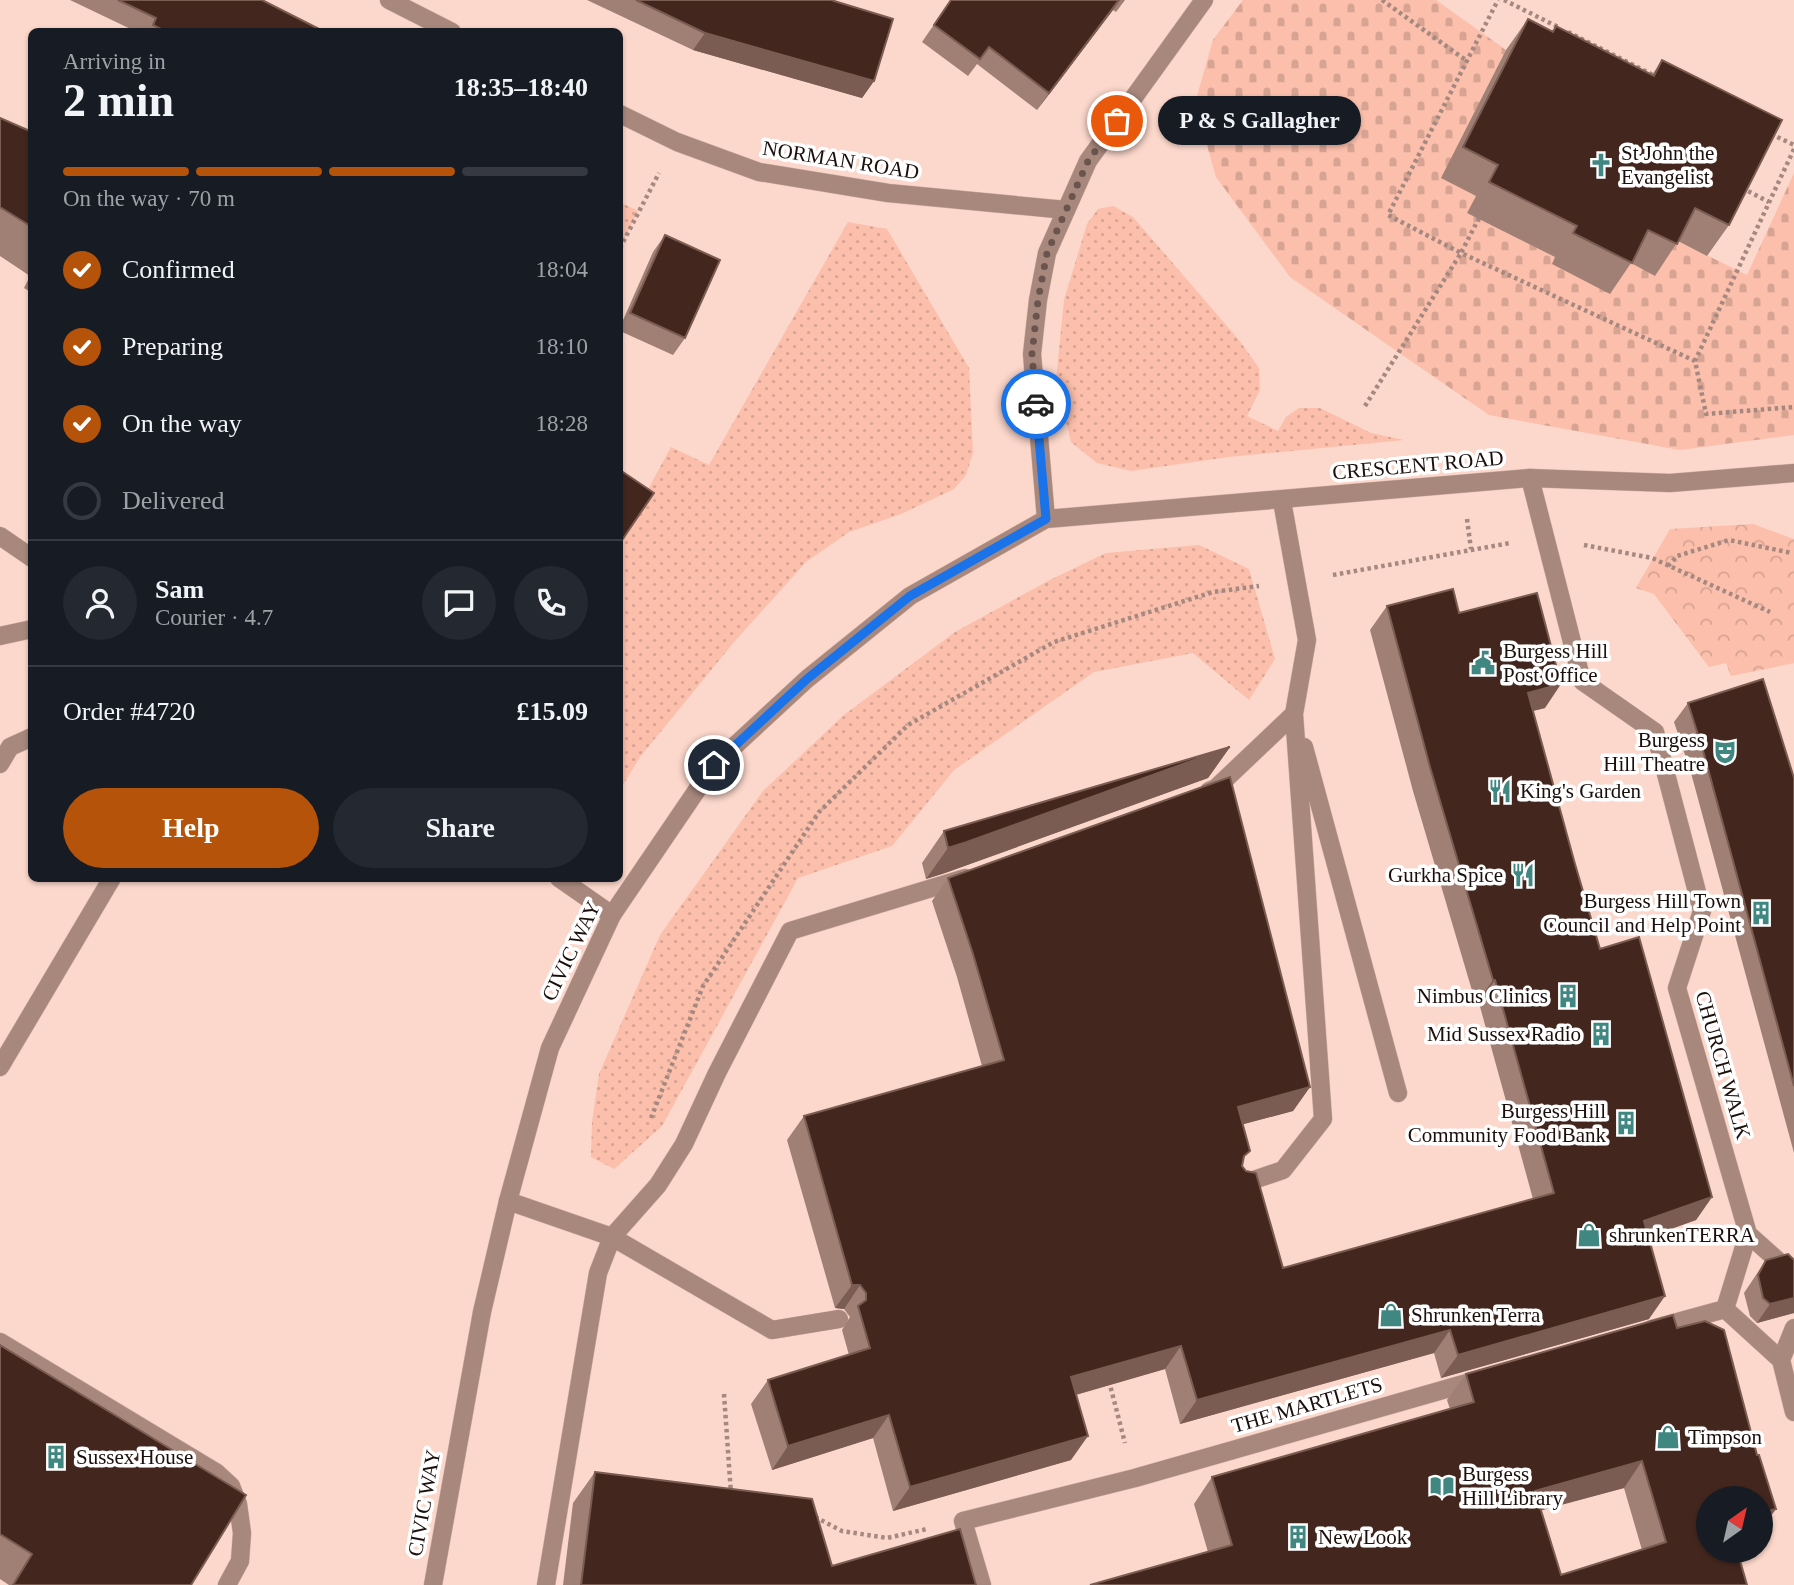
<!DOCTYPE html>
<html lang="en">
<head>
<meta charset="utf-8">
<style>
	:root { --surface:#171b24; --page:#242831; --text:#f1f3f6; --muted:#9ea1a6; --line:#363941; --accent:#b45309 }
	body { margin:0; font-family:Georgia,serif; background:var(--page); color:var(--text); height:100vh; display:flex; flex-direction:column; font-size:26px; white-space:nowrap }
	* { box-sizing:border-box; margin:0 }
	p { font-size:23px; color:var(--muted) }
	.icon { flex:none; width:38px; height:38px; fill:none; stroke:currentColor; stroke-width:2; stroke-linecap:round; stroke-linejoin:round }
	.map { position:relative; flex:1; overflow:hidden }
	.drawer { position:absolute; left:28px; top:28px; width:595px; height:854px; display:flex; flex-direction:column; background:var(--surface); border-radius:10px; box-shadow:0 2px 5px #0004 }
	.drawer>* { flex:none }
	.needle { width:46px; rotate:34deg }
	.controls { position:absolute; left:1696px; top:1486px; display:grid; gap:14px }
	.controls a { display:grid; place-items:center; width:77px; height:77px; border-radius:50%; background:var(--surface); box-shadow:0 2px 5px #0004; font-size:35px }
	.pin { position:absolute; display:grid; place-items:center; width:60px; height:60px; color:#fff; margin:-30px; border:4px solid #fff; border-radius:50%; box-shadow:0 2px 7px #0007 }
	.courier { position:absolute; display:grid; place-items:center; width:70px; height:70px; margin:-35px; border:5px solid #1a73e8; border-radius:50%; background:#fff; color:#222; box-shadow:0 2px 9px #0007 }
	.bubble { position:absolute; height:49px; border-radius:24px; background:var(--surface); box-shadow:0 2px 5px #0004; font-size:23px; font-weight:700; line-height:49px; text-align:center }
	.summary em { font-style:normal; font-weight:700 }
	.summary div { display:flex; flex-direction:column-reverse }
	.summary { display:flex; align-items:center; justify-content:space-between; height:119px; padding:0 35px }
	h1 { font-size:46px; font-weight:700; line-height:52px }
	.bar { display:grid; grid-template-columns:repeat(4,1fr); gap:10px 7px; align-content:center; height:84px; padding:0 35px }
	.bar i { height:9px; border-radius:5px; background:var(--line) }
	.bar .current { background:var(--accent) }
	.bar p { grid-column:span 4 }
	.line { display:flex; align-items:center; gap:18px; padding:0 35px; border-top:2px solid var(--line) }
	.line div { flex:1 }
	.round { display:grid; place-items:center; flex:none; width:74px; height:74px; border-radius:37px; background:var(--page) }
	ol { padding:0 35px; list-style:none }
	li { display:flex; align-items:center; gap:21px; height:77px }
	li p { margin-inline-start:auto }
	li .icon { padding:7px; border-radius:50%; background:var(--accent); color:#fff; stroke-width:4 }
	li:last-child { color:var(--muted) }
	li i { width:38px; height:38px; border:4px solid var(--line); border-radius:50% }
	.action { display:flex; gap:14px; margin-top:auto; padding:14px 35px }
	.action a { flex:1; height:80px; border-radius:42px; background:var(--accent); color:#fff; font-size:28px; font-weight:700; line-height:80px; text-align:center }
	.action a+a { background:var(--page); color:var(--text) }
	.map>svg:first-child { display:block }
</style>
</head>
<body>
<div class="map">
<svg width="1794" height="1585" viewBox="0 0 1794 1585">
	<defs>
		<pattern id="grass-dots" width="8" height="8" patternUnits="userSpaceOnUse" patternTransform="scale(1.75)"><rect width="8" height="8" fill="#fbbfab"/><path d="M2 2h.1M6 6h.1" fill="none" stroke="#d7a392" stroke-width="1.8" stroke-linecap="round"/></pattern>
		<pattern id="cemetery-stones" width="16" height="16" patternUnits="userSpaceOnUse" patternTransform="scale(1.75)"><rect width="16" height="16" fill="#fbbfab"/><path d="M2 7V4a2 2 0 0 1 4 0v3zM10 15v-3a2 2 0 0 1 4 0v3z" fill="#d7a392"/></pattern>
		<pattern id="park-crowns" width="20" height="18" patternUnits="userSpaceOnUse" patternTransform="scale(1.75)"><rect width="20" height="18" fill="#fbbfab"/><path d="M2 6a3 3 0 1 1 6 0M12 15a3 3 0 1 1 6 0" fill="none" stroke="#d7a392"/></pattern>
	</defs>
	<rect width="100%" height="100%" fill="#fcd7cb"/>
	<!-- grass -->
	<path fill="url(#grass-dots)" d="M 620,202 L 638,211 L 620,248 Z
		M 1113,206 L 1133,217 L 1239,340 L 1259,368 L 1260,390 L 1247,416 L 1278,431 L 1286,417 L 1299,408 L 1320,408 L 1371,433 L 1404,440 L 1228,457 L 1131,471 L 1097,463 L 1071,442 L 1056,380 L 1064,300 L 1087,224 L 1098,209 Z
		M 848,222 L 887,229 L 969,368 L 973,453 L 966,475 L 954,489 L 901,514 L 849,532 L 806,562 L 734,642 L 640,757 L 620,790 L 620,541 L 671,447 L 709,465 Z
		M 1199,545 L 1249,569 L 1275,659 L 1249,700 L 1193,653 L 1094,672 L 954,770 L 892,846 L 798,878 L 662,1126 L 614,1169 L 591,1157 L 592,1122 L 599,1074 L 660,935 L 763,791 L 844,715 L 955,632 L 1048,581 L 1106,553 Z"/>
	<!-- cemetery -->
	<path fill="url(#cemetery-stones)" d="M 1243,0 L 1436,0 L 1506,50 L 1442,178 L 1476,196 L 1468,213 L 1491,224 L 1627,261 L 1674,239 L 1747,275 L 1794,173 L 1794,435 L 1680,450 L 1489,415 L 1290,277 L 1216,177 L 1195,103 L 1213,40 Z"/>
	<!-- park -->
	<path fill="url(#park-crowns)" d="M 1753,524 L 1794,539 L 1794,663 L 1731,676 L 1726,663 L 1709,667 L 1654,594 L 1636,588 L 1670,529 Z"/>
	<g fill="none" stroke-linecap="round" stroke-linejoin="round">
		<!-- service casing -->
		<g stroke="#d4b3a8" stroke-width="19">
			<path id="service" d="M 0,536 L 32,558
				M 1304,747 L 1398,1093
				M 0,764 L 10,747 L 32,737
				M 1209,791 L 1216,788 L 1294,714 L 1307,640 L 1282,501
				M 559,878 L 612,915
				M 0,1067 L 112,878
				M 1236,1186 L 1283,1170 L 1323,1119 L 1294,714
				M 508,1201 L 612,1237 L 772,1330 L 839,1319
				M 0,1342 L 217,1473 L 231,1486 L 238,1504 L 242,1533 L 240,1561 L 227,1585
				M 546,1585 L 598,1273 L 612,1237 L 658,1185 L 684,1144 L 717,1073 L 790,931 L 965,878"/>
		</g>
		<!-- pedestrian casing -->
		<g stroke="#d4b3a8" stroke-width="19">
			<path id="pedestrian" d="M 1530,478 L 1582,681 L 1655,732 L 1702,911 L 1677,988 L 1748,1234 L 1794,1275
				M 1725,1309 L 1781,1360
				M 1794,1328 L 1781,1360 L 1794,1412
				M 1652,1329 L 1725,1309 L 1748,1234
				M 982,1585 L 963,1521 L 1135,1478 L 1481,1379"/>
		</g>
		<!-- minor casing -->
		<g stroke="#d4b3a8" stroke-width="19">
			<path id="minor" d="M 389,0 L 452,32
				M 620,114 L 677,142 L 759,172 L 888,193 L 1066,210
				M 0,636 L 32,629"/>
		</g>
		<!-- tertiary casing -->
		<g stroke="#d4b3a8" stroke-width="19">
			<path id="tertiary" d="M 1046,519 L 1032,354 L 1038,300 L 1047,253 L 1088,161 L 1204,0
				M 433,1585 L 482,1312 L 508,1201 L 550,1048 L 612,915 L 714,765 L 807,679 L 910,596 L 1046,519 L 1530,478 L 1670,483 L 1794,473"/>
		</g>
		<!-- path -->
		<path stroke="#a58980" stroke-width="4.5" stroke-dasharray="3.5 3.5" stroke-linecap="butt" d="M 1382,0 L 1467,61
			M 1504,0 L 1560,28
			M 1568,32 L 1657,77
			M 1771,134 L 1794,145
			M 1794,149 L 1695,361 L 1706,414 L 1794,407
			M 1742,188 L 1769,202
			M 1479,218 L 1461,253 L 1695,361
			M 620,248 L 659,173
			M 1365,406 L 1461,253 L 1388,215 L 1498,0
			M 1467,519 L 1471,549
			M 1584,545 L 1652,558 L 1770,612
			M 1668,566 L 1677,556 L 1729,540 L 1792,553
			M 1333,575 L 1510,543
			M 651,1118 L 703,986 L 819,812 L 908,725 L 1054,642 L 1213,592 L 1259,586
			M 1109,1381 L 1125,1443
			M 724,1394 L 731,1494
			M 815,1517 L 842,1531 L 887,1538 L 927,1529"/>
		<!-- service -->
		<use href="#service" stroke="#a8887d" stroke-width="18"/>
		<!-- pedestrian -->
		<use href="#pedestrian" stroke="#a8887d" stroke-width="18"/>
		<!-- minor -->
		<use href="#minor" stroke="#a8887d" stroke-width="18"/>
		<!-- tertiary -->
		<use href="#tertiary" stroke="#a8887d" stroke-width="18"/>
	</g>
	<!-- wall -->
	<path fill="#a07f74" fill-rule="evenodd" d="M 70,0 L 262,0 L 325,32 L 137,32 Z
		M 587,0 L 831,0 L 874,81 L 862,98 L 693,50 Z
		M 951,0 L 1125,0 L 1116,12 L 1113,10 L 1037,110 L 977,64 L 968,76 L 922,42 Z
		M 1528,19 L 1552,31 L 1556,26 L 1652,75 L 1662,60 L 1729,225 L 1707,256 L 1678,241 L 1655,276 L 1631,263 L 1610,294 L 1552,264 L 1555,257 L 1467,213 L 1476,196 L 1441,178 L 1506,50 Z
		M 0,118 L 32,132 L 32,293 L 24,288 L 30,276 L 0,256 Z
		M 665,235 L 685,338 L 673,355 L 620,331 L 620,327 L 653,252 Z
		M 1387,606 L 1459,613 L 1545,708 L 1533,711 L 1575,864 L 1600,949 L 1712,1197 L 1696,1220 L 1649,1237 L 1649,1319 L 1441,1378 L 1434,1353 L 1180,1424 L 1165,1369 L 1076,1395 L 1071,1460 L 893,1511 L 873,1438 L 772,1470 L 751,1404 L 768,1380 L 849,1355 L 842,1330 L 850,1317 L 844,1309 L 835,1308 L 787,1140 L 804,1116 L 982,1066 L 957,977 L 932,901 L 948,878 L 1310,1087 L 1293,1111 L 1243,1124 L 1242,1166 L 1283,1268 L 1533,1199 L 1479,1003 L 1476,1004 L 1413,791 L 1370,630 Z
		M 1688,703 L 1794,778 L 1794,1153 L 1691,773 L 1674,722 Z
		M 1230,747 L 1208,778 L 945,873 L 926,879 L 922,863 L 944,831 Z
		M 1766,1260 L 1794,1313 L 1757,1323 L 1750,1316 L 1744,1293 Z
		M 1673,1315 L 1708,1498 L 1747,1585 L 1090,1585 L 1208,1552 L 1194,1504 L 1212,1477 L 1450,1409 L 1447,1400 L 1466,1374 ZM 1624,1488 L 1642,1550 L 1561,1575 L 1541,1510 Z
		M 0,1345 L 191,1585 L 9,1585 L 0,1579 Z
		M 595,1472 L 832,1566 L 976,1585 L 563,1585 L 573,1503 Z"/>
	<!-- shaded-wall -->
	<path fill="#7a5c52" d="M 1120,0 L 1113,10 L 1037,110 L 1049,93 Z
		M 705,33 L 874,81 L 862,98 L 693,50 Z
		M 1561,684 L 1545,708 L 1512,716 L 1528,693 Z
		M 1230,747 L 1208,778 L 945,873 L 926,879 L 948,848 Z
		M 1493,980 L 1495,980 L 1479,1003 L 1476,1004 Z
		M 1310,1087 L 1293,1111 L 1222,1130 L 1238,1107 Z
		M 1712,1197 L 1696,1220 L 1628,1244 L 1644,1221 Z
		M 852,1285 L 860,1285 L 844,1309 L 835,1308 Z
		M 1665,1296 L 1649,1319 L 1441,1378 L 1458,1355 Z
		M 1794,1298 L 1794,1313 L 1757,1323 L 1770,1304 Z
		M 1450,1330 L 1434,1353 L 1180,1424 L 1197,1400 Z
		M 1181,1346 L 1165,1369 L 1054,1401 L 1071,1377 Z
		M 889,1415 L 873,1438 L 772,1470 L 788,1446 Z
		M 1088,1436 L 1071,1460 L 893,1511 L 910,1487 Z
		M 1642,1461 L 1624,1488 L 1517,1517 L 1535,1491 Z
		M 1776,1509 L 1760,1531 L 1760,1513 Z"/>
	<!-- building -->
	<path fill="#43271e" stroke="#7a5c52" stroke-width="2" fill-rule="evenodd" d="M 118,0 L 262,0 L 325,32 L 167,32 L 153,25 L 156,18 Z
		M 636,0 L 831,0 L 893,19 L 874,81 L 705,33 Z
		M 951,0 L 1119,0 L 1049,93 L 989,47 L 980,59 L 934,25 Z
		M 1528,19 L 1553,32 L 1556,26 L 1654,76 L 1662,60 L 1782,120 L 1729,225 L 1695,208 L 1677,244 L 1648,230 L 1632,263 L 1573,233 L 1577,226 L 1489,182 L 1498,165 L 1463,147 Z
		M 0,118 L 32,132 L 32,227 L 0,207 Z
		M 665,235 L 720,260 L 685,338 L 630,313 Z
		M 620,470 L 654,493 L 620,543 Z
		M 1453,589 L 1459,613 L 1537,593 L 1561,684 L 1528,693 L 1575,864 L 1600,949 L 1639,937 L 1712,1197 L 1644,1221 L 1665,1296 L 1458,1355 L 1450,1330 L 1197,1400 L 1181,1346 L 1071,1377 L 1088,1436 L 910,1487 L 889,1415 L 788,1446 L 768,1380 L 870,1348 L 858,1306 L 866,1300 L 866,1293 L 860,1285 L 852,1285 L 804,1116 L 1004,1060 L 973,954 L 948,878 L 1230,777 L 1310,1087 L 1238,1107 L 1250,1151 L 1244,1156 L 1242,1166 L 1246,1171 L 1256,1173 L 1283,1268 L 1554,1193 L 1495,980 L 1493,980 L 1430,767 L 1387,606 Z
		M 1763,679 L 1794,778 L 1794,1086 L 1704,754 L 1688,703 Z
		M 1230,747 L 967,842 L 948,848 L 944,831 Z
		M 1788,1254 L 1794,1260 L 1794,1298 L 1770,1304 L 1763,1298 L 1758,1275 L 1766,1260 Z
		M 1673,1315 L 1677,1328 L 1705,1321 L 1724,1330 L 1757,1455 L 1759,1455 L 1776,1509 L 1760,1513 L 1760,1498 L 1708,1498 L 1708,1550 L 1737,1550 L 1747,1585 L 1090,1585 L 1232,1545 L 1212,1477 L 1474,1402 L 1466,1374 ZM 1642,1461 L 1666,1542 L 1561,1575 L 1535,1491 Z
		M 0,1345 L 246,1495 L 191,1585 L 13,1585 L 32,1554 L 0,1534 Z
		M 595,1472 L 812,1499 L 832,1566 L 960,1529 L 976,1585 L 581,1585 Z"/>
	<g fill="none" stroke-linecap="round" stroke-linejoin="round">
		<!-- done -->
		<path stroke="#6a554e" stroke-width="7" stroke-dasharray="0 12.6" d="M 1036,404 L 1032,354 L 1038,300 L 1047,253 L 1088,161 L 1117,121"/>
		<!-- route -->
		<path stroke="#1a73e8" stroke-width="9" d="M 714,765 L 807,679 L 910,596 L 1046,519 L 1036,404"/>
	</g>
	<!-- icons -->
	<defs>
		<g id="church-bare" transform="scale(1.89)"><path d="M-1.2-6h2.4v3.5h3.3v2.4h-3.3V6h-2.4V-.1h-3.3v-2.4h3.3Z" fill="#408782" stroke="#fff" stroke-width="2.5" paint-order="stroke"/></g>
		<g id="civic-bare" transform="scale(1.89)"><path d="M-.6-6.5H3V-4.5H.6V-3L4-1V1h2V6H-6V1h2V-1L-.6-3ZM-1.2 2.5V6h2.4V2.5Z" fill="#408782" stroke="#fff" stroke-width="2.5" paint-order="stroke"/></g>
		<g id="theatre-bare" transform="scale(1.89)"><path d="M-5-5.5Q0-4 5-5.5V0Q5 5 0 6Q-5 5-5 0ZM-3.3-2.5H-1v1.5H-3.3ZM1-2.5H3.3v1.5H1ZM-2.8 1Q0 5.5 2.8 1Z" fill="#408782" stroke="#fff" stroke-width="2.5" paint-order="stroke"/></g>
		<g id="restaurant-bare" transform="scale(1.89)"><path d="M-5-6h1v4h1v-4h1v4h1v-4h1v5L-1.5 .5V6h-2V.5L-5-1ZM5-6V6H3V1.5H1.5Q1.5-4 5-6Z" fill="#408782" stroke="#fff" stroke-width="2.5" paint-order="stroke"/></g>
		<g id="building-bare" transform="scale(1.89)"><path d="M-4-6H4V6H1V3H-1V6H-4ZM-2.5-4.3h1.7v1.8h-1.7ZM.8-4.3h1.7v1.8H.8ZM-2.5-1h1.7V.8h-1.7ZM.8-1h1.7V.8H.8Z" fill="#408782" stroke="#fff" stroke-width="2.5" paint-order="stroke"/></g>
		<g id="shop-bare" transform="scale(1.89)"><path d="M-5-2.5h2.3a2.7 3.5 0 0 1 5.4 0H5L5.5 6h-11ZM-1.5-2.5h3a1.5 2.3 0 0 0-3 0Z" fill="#408782" stroke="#fff" stroke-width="2.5" paint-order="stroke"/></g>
		<g id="library-bare" transform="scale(1.89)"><path d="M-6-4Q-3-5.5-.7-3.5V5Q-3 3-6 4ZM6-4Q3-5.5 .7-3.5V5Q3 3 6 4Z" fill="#408782" stroke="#fff" stroke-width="2.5" paint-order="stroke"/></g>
	</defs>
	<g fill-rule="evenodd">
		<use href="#church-bare" x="1601" y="165"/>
		<use href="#civic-bare" x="1483" y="663"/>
		<use href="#theatre-bare" x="1725" y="752"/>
		<use href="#restaurant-bare" x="1500" y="791"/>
		<use href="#restaurant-bare" x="1523" y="875"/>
		<use href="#building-bare" x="1761" y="913"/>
		<use href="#building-bare" x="1568" y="996"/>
		<use href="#building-bare" x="1601" y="1034"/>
		<use href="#building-bare" x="1626" y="1123"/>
		<use href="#shop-bare" x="1589" y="1235"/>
		<use href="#shop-bare" x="1391" y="1315"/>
		<use href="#shop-bare" x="1668" y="1437"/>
		<use href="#building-bare" x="56" y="1457"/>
		<use href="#library-bare" x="1442" y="1486"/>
		<use href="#building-bare" x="1298" y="1537"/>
	</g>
	<g text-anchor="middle" stroke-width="7" stroke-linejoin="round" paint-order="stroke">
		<!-- poi labels -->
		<g font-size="21" fill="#1b0f0b" stroke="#fff" text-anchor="start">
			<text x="1621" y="160">St John the<tspan x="1621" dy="24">Evangelist</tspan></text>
			<text x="1503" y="658">Burgess Hill<tspan x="1503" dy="24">Post Office</tspan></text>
			<text x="1705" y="747" text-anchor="end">Burgess<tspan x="1705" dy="24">Hill Theatre</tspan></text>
			<text x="1520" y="798">King's Garden</text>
			<text x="1503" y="882" text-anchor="end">Gurkha Spice</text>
			<text x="1741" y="908" text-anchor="end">Burgess Hill Town<tspan x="1741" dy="24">Council and Help Point</tspan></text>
			<text x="1548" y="1003" text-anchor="end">Nimbus Clinics</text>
			<text x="1581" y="1041" text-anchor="end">Mid Sussex Radio</text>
			<text x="1606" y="1118" text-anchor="end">Burgess Hill<tspan x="1606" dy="24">Community Food Bank</tspan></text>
			<text x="1609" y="1242">shrunkenTERRA</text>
			<text x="1411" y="1322">Shrunken Terra</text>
			<text x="1688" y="1444">Timpson</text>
			<text x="76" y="1464">Sussex House</text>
			<text x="1462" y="1481">Burgess<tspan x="1462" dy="24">Hill Library</tspan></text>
			<text x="1318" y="1544">New Look</text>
		</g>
		<!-- street labels -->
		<g font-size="21" fill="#1b0f0b" stroke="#fff">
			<text transform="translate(841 160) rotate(9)" y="7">NORMAN ROAD</text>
			<text transform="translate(1418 465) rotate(-5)" y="7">CRESCENT ROAD</text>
			<text transform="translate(571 951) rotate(-64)" y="7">CIVIC WAY</text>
			<text transform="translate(1723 1065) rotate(74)" y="7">CHURCH WALK</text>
			<text transform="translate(1307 1405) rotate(-16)" y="7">THE MARTLETS</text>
			<text transform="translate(424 1503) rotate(-80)" y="7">CIVIC WAY</text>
		</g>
	</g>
</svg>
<div class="controls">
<a><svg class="needle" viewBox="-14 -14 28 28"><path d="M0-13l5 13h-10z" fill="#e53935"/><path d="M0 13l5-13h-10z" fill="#9ea1a6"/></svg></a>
</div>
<div class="pin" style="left:1117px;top:121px;background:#ea580c"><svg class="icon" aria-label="bag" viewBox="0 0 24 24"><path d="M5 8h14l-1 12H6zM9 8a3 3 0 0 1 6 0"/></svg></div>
<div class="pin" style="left:714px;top:765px;background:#1f2937"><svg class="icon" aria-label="home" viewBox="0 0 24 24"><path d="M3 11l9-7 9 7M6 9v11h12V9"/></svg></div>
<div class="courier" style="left:1036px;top:404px"><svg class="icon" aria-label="car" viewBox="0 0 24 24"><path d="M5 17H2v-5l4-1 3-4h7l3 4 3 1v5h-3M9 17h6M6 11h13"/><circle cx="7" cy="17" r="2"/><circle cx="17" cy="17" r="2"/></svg></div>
<div class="bubble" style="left:1158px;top:96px;width:203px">P &amp; S Gallagher</div>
<section class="drawer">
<div class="summary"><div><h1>2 min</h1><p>Arriving in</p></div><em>18:35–18:40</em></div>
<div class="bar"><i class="current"></i><i class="current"></i><i class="current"></i><i></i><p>On the way · 70 m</p></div>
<ol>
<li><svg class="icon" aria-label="check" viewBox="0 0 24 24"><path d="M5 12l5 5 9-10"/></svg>Confirmed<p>18:04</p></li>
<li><svg class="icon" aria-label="check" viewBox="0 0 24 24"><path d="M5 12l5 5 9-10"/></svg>Preparing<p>18:10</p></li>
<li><svg class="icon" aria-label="check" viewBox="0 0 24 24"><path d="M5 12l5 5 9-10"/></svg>On the way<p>18:28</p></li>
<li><i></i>Delivered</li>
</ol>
<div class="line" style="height:126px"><a class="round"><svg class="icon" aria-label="person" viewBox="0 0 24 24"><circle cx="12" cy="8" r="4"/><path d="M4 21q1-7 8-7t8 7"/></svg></a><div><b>Sam</b><p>Courier · 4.7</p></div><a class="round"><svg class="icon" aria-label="chat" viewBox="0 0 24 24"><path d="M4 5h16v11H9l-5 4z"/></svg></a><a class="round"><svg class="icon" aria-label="phone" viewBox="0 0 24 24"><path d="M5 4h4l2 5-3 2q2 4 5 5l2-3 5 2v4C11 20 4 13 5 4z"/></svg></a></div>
<div class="line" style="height:91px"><div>Order #4720</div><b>£15.09</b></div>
<div class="action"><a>Help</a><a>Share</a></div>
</section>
</div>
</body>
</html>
